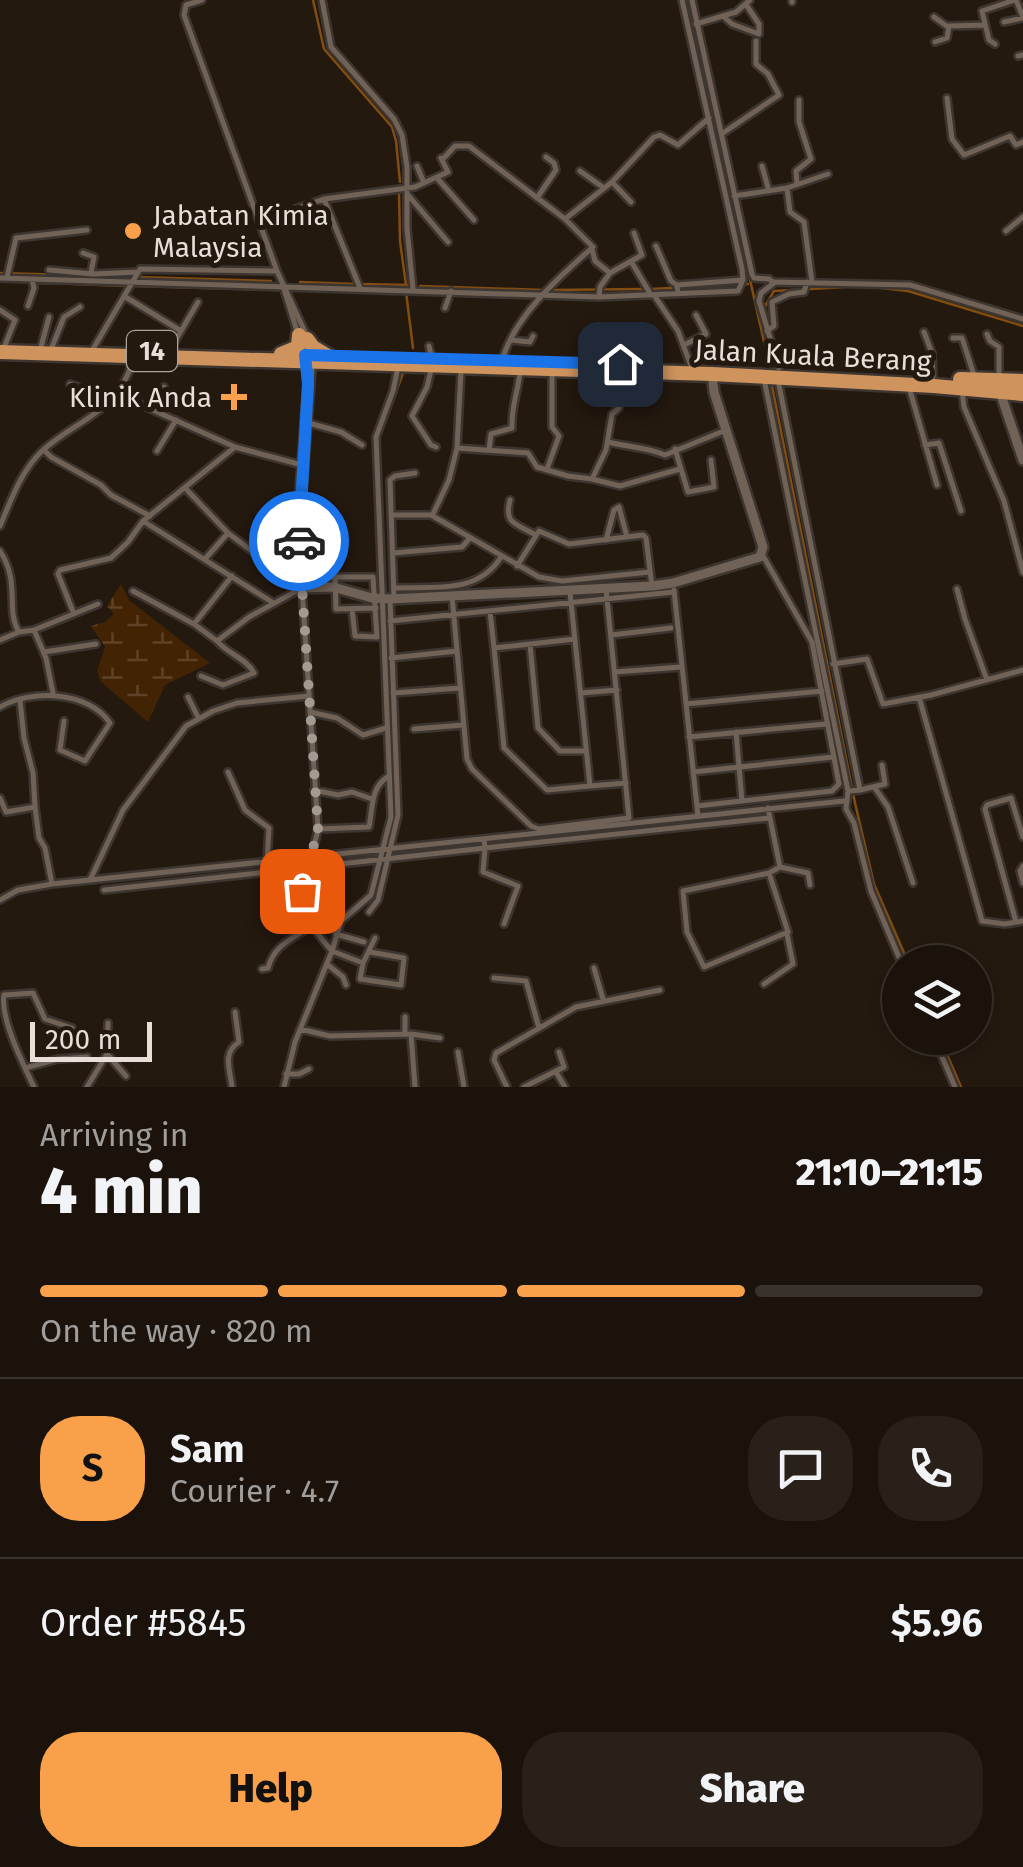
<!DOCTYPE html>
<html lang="en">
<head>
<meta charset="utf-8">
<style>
	:root { --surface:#1b130b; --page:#282019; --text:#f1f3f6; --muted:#a09e9d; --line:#39322c; --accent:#f8a14a }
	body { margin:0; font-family:"Fira Sans",sans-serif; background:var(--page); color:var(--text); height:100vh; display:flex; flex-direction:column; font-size:38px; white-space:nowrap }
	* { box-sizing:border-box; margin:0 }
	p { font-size:32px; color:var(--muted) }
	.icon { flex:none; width:55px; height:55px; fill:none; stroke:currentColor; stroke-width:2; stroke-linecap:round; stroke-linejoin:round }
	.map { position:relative; height:1087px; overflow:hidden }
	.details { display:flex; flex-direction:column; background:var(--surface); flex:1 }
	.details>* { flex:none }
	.fabs { position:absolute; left:882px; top:945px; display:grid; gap:20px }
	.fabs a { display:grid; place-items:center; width:110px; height:110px; border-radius:50%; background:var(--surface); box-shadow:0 5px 15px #0003,0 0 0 2px var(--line); font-size:50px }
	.scale { position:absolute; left:30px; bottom:25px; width:122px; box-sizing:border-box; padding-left:10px; border:5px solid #e7dfd8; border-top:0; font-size:28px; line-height:35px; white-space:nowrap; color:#e7dfd8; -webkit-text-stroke:8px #24190f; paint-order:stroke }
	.pin { position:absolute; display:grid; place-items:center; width:85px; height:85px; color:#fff; margin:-42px; border-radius:20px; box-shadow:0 5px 15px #0006 }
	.courier { position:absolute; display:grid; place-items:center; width:100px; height:100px; margin:-50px; border:8px solid #1a73e8; border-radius:50%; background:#fff; color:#222; box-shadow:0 2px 12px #0007 }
	.overview em { font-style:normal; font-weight:800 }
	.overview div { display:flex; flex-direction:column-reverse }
	.overview { display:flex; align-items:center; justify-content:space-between; height:170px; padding:0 40px }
	h1 { font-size:65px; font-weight:800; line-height:75px }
	.bar { display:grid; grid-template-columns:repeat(4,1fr); gap:15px 10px; align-content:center; height:120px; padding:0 40px }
	.bar i { height:12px; border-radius:8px; background:var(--line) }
	.bar .selected { background:var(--accent) }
	.bar p { grid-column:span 4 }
	.line { display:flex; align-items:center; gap:25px; padding:0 40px; border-top:2px solid var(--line) }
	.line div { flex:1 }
	.round { display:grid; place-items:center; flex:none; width:105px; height:105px; border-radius:40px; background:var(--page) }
	.button { display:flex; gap:20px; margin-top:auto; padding:20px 40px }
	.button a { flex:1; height:115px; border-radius:40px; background:var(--accent); color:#111; font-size:40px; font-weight:800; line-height:115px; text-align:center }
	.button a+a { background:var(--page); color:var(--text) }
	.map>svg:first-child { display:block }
</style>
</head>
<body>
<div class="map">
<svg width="1023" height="1087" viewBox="0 0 1023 1087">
	<defs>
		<pattern id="wetland-marsh" width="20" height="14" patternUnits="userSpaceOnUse" patternTransform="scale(2.5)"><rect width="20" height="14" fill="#422303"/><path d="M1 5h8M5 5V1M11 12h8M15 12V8" fill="none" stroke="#5d4227"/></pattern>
	</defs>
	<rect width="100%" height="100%" fill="#24190f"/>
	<!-- wetland -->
	<path fill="url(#wetland-marsh)" d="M 121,584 L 129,600 L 210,663 L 165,685 L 148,722 L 101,682 L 97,671 L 105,647 L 91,626 L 105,622 L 114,614 L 107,606 Z"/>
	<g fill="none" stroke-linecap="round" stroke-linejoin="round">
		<!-- stream -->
		<path stroke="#824d11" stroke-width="2.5" d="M 313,0 L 324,49 L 392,127 L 396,141 L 400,182
			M 687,0 L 771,373
			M 399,192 L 400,241 L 406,285
			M 0,273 L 271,281
			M 0,281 L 125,286
			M 300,282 L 355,284
			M 361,284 L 409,285
			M 134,286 L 277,290
			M 420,286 L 543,290
			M 853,287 L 865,287
			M 872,287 L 908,291 L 1023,326
			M 651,289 L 748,284
			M 551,290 L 643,289
			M 406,292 L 413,348
			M 780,363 L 764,308 L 774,291 L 846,287
			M 771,381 L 855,803 L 874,884 L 908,962
			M 379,439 L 403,373
			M 940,1038 L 961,1087"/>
		<!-- street casing -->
		<g stroke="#3d3530" stroke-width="10">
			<path id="street" d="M 202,0 L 186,5 L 184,15 L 277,271 L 305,332
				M 322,0 L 331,47 L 394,119 L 402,135 L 407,167 L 407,228 L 413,289
				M 692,0 L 752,274 L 754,278 L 769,279 L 774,283 L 761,293 L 759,301 L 779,368
				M 1016,0 L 1023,17
				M 792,2 L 792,0
				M 723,16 L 732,24 L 759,34 L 759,24 L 747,6
				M 934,17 L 948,27
				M 1004,22 L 1023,18
				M 696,24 L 736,12 L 750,0
				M 935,42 L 947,38 L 949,26 L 985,25
				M 995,44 L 989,40 L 982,11 L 1015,0
				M 1018,56 L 1023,55
				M 947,98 L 952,139 L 964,155 L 1010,136 L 1016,145 L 1023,142
				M 723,133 L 779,95 L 768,74 L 756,64 L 756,41
				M 442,160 L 455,146 L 469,146 L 565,219 L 591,245 L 595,261 L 610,273 L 600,287 L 599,297
				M 417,166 L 424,183
				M 762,166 L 769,191
				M 580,171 L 604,188
				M 437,178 L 474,220
				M 612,182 L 631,202
				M 797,184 L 796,171 L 811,159 L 799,122 L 799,100
				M 787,188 L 828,174
				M 408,195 L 448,242
				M 734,196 L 787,188 L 790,212 L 804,222 L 812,282
				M 537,198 L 556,170 L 554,163 L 546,157
				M 324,199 L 360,288
				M 565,219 L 612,182 L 654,137 L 660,135 L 678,145 L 709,118
				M 260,221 L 324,199 L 415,187 L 448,172 L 441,158
				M 1006,231 L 1023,217
				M 656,246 L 671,281 L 677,285
				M 83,253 L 94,257 L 91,273
				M 632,263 L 651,295
				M 49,270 L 93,274 L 138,272
				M 610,273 L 642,255 L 634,233
				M 7,277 L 16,238 L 87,230
				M 0,278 L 599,297 L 738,291 L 743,280 L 742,269 L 682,0
				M 774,282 L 910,285 L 1023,319
				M 284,289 L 297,331
				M 678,294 L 677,285 L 743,280
				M 654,295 L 678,331 L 691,366
				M 124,296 L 181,331 L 169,351
				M 28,306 L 34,288 L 32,280
				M 445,308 L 451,291
				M 0,310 L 15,320 L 5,345
				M 181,331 L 198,302
				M 767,331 L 774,326 L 772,302 L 789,294 L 804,292 L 807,282
				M 924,332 L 932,353 L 933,377
				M 987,334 L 990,341 L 999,347 L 999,376
				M 953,338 L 962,338 L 974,375
				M 511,340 L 530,342 L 533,336
				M 684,345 L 706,334 L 696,315
				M 429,346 L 432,360
				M 41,347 L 49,317
				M 52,347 L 64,317 L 80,307
				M 93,349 L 140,269 L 277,271
				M 502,361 C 514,316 559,277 593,247
				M 431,370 L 427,387 L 412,416 L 431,445 L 436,447
				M 621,376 L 619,408 L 612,414 L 606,450 L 592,479 L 620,486 L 680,469
				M 764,379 L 848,791 L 846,809 L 854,823 L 871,891 L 901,962
				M 778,380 L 860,790 L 849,791
				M 70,384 L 111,398
				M 909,387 L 937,485
				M 962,390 L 964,407 L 1004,501 L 1023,572
				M 115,393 L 235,447 L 302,465
				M 152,408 L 164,387
				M 305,422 L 341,432 L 362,445
				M 608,442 C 627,447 646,447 665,455 L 726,430
				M 925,445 L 939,443 L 961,511
				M 235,447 L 143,521 L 272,602
				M 457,448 L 528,453 L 537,467 L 568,476 L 592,479
				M 675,449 L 688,492 L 714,487 L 711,460
				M 44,450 L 51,457 L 101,485 L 111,495 L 150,516
				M 489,450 L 491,434 L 512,428 C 511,407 518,392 520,372
				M 157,451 L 176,420
				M 547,469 L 559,436 L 552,427 L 552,372
				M 186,489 L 228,533 L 260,557
				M 510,500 C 504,524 515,523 534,534
				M 433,514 L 449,480 L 457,448 L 461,371
				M 391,515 L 431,515 L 539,577 L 562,581 L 650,572
				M 0,526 C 11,500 21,471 42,451 C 76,420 119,412 133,360
				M 606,540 L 614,510 L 619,507 L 627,537
				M 0,551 C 21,583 5,610 19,632 L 34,630 L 98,604
				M 393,553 L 462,547 L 470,538
				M 300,554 L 310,551 L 313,577 L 373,577 L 377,637 L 355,636 L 352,609
				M 205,559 L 228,533
				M 517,566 L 539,531 L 569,544 L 643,535 L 646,538 L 652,586
				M 335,577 L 336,609 L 376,608
				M 394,588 C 434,586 477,595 501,557
				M 957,589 L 965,619 L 987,680
				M 674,590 L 698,816
				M 133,591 L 194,624
				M 570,592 L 590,786 L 626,783
				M 452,596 L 467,759 L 472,769 L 531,826 L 539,829 L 629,818 L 606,589
				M 394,599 L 390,480 L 395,476 L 415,473
				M 490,611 L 494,648 L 575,639
				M 74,614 L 58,574 L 60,570 L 111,558 L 128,542 L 143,521
				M 390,621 L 674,592
				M 34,630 L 46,658 L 53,693
				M 611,635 L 671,628
				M 0,640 L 19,632
				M 217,641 L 194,624 L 232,576
				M 530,644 L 538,728 L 560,751 L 586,751
				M 494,648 L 504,748 L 547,790 L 590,786
				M 44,652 L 96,644
				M 391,658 L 457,651
				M 833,664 L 867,659 L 883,704 L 931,695 L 1023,670
				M 615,672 L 681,667
				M 201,676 L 223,685 L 254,673 C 247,659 228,654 217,641 L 249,617 L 302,588 L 318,829 C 306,891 282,895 332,951 L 295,1042 L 284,1087
				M 393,693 L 460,688
				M 581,693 L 617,690
				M 188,697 L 199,719
				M 919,697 L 982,921 L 1005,924 L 1023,921
				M 20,700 L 24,738 L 33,773 L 35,807
				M 686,704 L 822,691
				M 0,707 C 31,689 89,691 110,723 L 85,761 L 60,750 L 64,721
				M 310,712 L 337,718 L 363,735 L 386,728
				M 414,729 L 463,725
				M 736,732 L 742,801
				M 689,737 L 826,724
				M 228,772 L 245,810 L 269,828 L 267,862
				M 693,772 L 833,757
				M 875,788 L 888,807 L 913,883
				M 314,790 L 338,795 L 352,792 L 372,799
				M 860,790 L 885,784 L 882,765
				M 0,798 L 6,812 L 35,807 L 39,838 L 45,848 L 52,884
				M 697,806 L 832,791 L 839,784 L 812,642 L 762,554
				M 768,808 L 780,867
				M 318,829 L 369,827 C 373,808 370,787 389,776
				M 484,839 L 485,848 L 769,818
				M 1023,866 L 1020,871 L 1023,883
				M 769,873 L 788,932 L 704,967 L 687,932 L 683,891 L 769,873 L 780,867 L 808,873 L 810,885
				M 90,880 L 123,810 L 186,726 L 213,711 L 237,703 L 309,696
				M 104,890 L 485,848 L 483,872 L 518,886 L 504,924
				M 0,900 L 18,890 L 52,884 L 844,801
				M 369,912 L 378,900 L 398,815 L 390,599
				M 1016,922 L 985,809 L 987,805 L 1011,798 L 1023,837
				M 336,934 L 364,942
				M 370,952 L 404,958 L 401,985 L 360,979 L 363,963 L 332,951 L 341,921 L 371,895 L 391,817 L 376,437 L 393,391 L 398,367
				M 363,963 L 375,938
				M 328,965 L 343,977 L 346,985
				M 594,968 L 603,999
				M 262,969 L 268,968 C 274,945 292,939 310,927
				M 494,978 L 526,981 L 539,1028
				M 764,984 L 793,964 L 787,934
				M 300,1029 L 330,1036 L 411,1034 L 415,1087
				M 405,1034 L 405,1017
				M 411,1034 L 440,1038
				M 934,1038 L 955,1087
				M 458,1052 L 464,1087
				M 107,1054 L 108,1023
				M 25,1068 L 58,1059 L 87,1057
				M 556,1072 L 565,1087
				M 286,1074 L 299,1074 L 309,1069
				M 34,1087 C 23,1064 0,1018 4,995 L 33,993 L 45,1019 L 72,1028
				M 87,1087 L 107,1054 L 126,1076
				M 232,1087 C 230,1069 222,1053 239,1042 L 235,1012
				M 507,1087 L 494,1060 L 496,1053 L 576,1007 L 660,990
				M 524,1087 L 564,1067 L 559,1052"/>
		</g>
		<!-- secondary casing -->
		<g stroke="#3d3530" stroke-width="14">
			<path id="secondary" d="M 311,357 L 299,516 L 302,588 L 333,587 L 372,598 L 390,599 L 652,586 L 673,583 L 760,557 L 763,547 L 714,392 L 712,374
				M 1000,392 L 1023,460"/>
		</g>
		<!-- highway casing -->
		<g stroke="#3d3530" stroke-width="19">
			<path id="highway" d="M 307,339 L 313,347 L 328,356
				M 0,352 L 712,374 L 934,386 L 1023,394
				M 281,354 L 298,347 L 299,335
				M 960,379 L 1023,381"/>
		</g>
		<!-- street -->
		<use href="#street" stroke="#706256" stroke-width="5"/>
		<!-- secondary -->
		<use href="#secondary" stroke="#706256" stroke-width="9"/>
		<!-- highway -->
		<use href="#highway" stroke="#cf945e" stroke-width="14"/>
	</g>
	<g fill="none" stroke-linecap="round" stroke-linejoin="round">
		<!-- done -->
		<path stroke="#a39a92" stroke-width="10" stroke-dasharray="0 18" d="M 299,541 L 318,829 L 302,891"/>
		<!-- route -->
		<path stroke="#1a73e8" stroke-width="12" d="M 299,541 L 308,384 L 305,355 L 620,364"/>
	</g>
	<!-- markers -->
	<g fill="#f8a14a" stroke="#24190f" stroke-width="4">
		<circle cx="133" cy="231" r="10"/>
		<path d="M229 382h10v10h10v10h-10v10h-10v-10h-10v-10h10z"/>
	</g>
	<g text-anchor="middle" stroke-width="10" stroke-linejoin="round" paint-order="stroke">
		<!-- shield labels -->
		<rect fill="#24190f" stroke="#aca49c" stroke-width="2.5" x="127" y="331" width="50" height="40" rx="8"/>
		<g font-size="25" font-weight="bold" fill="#e7dfd8">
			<text x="152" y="360">14</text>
		</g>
		<!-- poi labels -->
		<g font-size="28" fill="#e7dfd8" stroke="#24190f" text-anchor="start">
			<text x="153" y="225">Jabatan Kimia<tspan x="153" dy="32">Malaysia</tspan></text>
			<text x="212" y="407" text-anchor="end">Klinik Anda</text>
		</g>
		<!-- street labels -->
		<g font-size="28" fill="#e7dfd8" stroke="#24190f">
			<text transform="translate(813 355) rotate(3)" y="10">Jalan Kuala Berang</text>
		</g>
	</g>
</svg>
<div class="fabs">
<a><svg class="icon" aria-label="layers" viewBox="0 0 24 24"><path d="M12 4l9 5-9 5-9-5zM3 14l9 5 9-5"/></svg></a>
</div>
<div class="scale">200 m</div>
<div class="pin" style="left:302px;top:891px;background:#ea580c"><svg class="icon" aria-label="bag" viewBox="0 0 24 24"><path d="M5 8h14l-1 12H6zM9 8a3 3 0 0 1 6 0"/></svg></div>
<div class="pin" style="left:620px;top:364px;background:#1f2937"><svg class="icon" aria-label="home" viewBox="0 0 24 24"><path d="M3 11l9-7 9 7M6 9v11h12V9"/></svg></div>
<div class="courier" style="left:299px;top:541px"><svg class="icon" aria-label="car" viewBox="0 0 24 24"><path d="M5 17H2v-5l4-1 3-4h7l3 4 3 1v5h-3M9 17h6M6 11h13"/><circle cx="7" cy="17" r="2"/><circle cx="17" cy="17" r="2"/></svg></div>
</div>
<section class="details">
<div class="overview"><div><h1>4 min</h1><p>Arriving in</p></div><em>21:10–21:15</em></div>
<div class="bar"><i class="selected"></i><i class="selected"></i><i class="selected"></i><i></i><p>On the way · 820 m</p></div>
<div class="line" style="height:180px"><b class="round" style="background:var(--accent);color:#111">S</b><div><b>Sam</b><p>Courier · 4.7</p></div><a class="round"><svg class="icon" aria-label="chat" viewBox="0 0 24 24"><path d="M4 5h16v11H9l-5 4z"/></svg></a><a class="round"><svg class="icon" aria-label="phone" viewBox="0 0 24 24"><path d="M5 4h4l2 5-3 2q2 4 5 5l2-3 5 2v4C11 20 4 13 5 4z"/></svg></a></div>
<div class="line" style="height:130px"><div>Order #5845</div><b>$5.96</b></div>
<div class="button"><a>Help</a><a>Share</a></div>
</section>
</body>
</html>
